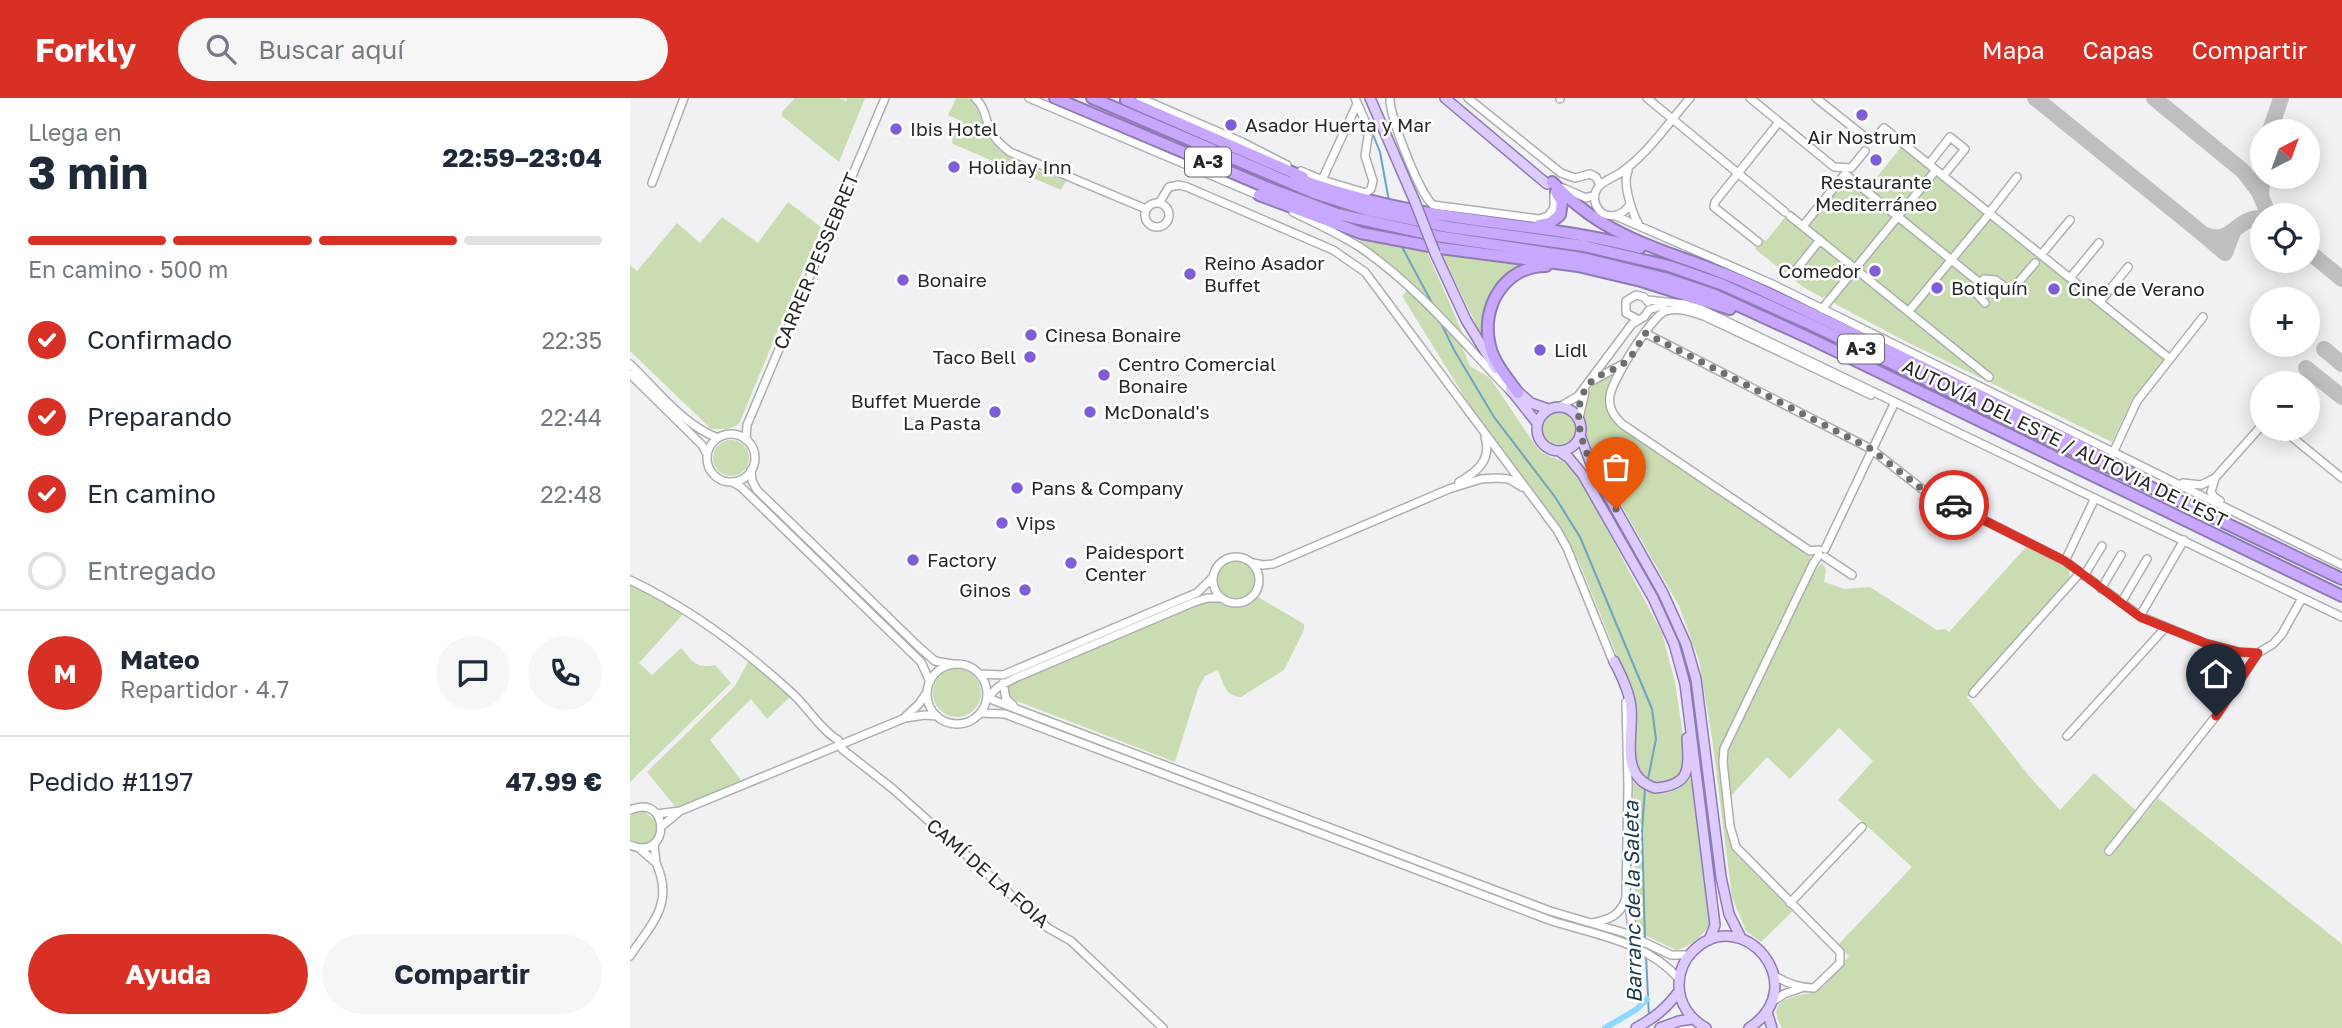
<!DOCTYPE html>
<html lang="es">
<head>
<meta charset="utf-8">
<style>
	:root { --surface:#fff; --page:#f6f6f7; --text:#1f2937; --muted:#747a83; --line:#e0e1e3; --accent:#d93025 }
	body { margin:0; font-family:"Golos Text",sans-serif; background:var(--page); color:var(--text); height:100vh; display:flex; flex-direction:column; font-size:26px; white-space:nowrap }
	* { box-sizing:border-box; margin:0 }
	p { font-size:23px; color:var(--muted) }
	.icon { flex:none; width:38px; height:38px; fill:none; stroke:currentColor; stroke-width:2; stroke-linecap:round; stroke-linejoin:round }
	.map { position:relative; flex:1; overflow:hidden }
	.sheet { display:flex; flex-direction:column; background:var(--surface); width:630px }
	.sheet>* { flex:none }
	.needle { width:46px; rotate:41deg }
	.controls { position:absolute; left:1620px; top:21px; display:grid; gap:14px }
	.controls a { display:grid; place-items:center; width:70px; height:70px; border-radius:50%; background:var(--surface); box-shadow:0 4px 18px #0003; font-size:35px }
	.pin { position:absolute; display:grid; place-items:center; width:60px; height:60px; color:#fff; margin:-72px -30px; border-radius:50% 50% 50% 0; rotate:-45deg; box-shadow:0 0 7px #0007 }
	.pin .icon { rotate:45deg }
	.courier { position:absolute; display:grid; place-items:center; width:70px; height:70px; margin:-35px; border:5px solid #d93025; border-radius:50%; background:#fff; color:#222; box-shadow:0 2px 9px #0007 }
	.overview em { font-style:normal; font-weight:700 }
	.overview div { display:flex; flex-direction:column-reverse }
	.overview { display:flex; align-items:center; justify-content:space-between; height:119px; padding:0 28px }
	h1 { font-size:46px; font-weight:700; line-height:52px }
	.bar { display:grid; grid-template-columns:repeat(4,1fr); gap:10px 7px; align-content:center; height:84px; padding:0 28px }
	.bar i { height:9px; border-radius:5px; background:var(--line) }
	.bar .selected { background:var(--accent) }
	.bar p { grid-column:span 4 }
	.line { display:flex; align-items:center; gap:18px; padding:0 28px; border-top:2px solid var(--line) }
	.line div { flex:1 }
	.round { display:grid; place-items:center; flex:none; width:74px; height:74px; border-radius:37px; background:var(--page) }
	ol { padding:0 28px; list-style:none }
	li { display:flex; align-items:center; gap:21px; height:77px }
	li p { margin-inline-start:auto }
	li .icon { padding:7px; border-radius:50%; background:var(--accent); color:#fff; stroke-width:4 }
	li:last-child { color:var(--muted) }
	li i { width:38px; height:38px; border:4px solid var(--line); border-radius:50% }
	.primary-button { display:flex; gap:14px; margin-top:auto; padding:14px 28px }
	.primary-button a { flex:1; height:80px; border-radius:42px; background:var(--accent); color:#fff; font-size:28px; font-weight:700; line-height:80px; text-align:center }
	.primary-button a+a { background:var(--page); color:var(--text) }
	header { display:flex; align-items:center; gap:42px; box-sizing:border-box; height:98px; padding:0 35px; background:var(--accent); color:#fff }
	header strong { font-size:33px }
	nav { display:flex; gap:38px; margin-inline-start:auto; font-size:24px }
	.search { width:490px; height:63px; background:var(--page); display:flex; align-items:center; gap:18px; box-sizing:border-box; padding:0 24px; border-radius:38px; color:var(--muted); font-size:26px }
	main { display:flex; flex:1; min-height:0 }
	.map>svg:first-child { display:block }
</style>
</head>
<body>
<header>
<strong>Forkly</strong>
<div class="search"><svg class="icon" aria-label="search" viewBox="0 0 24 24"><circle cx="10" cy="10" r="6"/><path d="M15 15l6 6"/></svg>Buscar aquí</div>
<nav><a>Mapa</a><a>Capas</a><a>Compartir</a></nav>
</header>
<main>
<section class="sheet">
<div class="overview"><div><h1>3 min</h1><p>Llega en</p></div><em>22:59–23:04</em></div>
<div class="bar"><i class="selected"></i><i class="selected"></i><i class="selected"></i><i></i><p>En camino · 500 m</p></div>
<ol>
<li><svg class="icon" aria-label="check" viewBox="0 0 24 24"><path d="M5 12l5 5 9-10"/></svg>Confirmado<p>22:35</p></li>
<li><svg class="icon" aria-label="check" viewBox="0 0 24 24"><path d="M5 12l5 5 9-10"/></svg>Preparando<p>22:44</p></li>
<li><svg class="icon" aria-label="check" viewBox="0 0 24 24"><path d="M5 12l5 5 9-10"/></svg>En camino<p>22:48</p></li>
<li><i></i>Entregado</li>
</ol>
<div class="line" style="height:126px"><b class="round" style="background:var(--accent);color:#fff">M</b><div><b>Mateo</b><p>Repartidor · 4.7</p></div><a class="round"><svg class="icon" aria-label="chat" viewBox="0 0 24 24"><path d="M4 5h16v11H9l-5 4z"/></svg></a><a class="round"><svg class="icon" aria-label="phone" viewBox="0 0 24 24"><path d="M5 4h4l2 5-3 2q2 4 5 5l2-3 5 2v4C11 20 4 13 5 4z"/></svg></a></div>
<div class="line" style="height:91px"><div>Pedido #1197</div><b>47.99 €</b></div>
<div class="primary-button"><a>Ayuda</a><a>Compartir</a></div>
</section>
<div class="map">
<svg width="1712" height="930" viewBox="0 0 1712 930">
	<rect width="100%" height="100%" fill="#f1f1f4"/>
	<!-- green -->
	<path fill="#cadcb1" d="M 165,0 L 209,0 L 216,3 L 217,0 L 235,0 L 209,64 L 152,18 L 152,14 Z
		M 326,0 L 338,0 C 352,11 350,25 358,39 C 374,64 410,72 436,83 L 431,92 L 323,46 L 322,42 L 331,23 L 318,17 Z
		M 1272,48 L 1535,261 L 1503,300 L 1482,344 L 1277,244 L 1207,207 L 1196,198 L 1193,200 L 1173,189 L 1125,151 L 1133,141 L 1136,143 L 1161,112 L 1173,122 L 1214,71 L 1238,90 Z
		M 158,104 L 191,129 L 109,326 L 98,331 L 81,331 L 0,253 L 0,167 L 7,173 L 47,125 L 70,145 L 92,119 L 128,145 Z
		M 731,139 L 797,154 L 834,238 L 833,251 L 840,268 L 860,280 L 905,347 L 912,355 L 932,363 L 947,375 L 1032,535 L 1045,584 L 1056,657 L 1054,672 L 1044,684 L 1023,686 L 1013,681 L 1006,671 L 990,565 L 949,464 L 935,437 L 850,324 L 772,198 L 776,194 L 777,184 L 730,144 Z
		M 812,156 L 900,166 L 878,178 L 853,234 L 854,243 Z
		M 989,274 L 977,298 L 988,328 L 1182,460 L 1090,652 L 1089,657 L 1100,741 L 1105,753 L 1163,813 L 1131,844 L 1116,833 L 1102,799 L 1082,640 L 1069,562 L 1049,508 L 958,349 L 954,315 L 956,299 L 963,286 Z
		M910 331a19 19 0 1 1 38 0a19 19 0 1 1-38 0Z
		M83 360a18 18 0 1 1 36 0a18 18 0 1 1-36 0Z
		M 1397,448 L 1439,471 L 1440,483 L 1337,599 L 1399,678 L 1430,712 L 1464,675 L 1513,719 L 1528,700 L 1712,846 L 1712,930 L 1152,930 C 1130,893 1179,902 1194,888 L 1219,858 L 1208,847 L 1282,769 L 1208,702 L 1243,663 L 1209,630 L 1160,681 L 1137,659 L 1100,699 L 1096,661 L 1097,652 L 1182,475 L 1192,465 L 1196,472 L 1194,484 L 1215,491 L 1240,489 L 1307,532 L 1315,531 L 1319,534 Z
		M587 482a19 19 0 1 1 38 0a19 19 0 1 1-38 0Z
		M 0,484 L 55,514 L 9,565 L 22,577 L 51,550 C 62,563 66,571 85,567 L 101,585 L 0,684 Z
		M 628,499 L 674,526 L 674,532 L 654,572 L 611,599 C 595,598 593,585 588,572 L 575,578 L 568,591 L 545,664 L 379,600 L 377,589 L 381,585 L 575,505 C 597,500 605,522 628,499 Z
		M 119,562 L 161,598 L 137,621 L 121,601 L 80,642 L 111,682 L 47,711 L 17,674 L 105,588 Z
		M303 595a24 24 0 1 1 48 0a24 24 0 1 1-48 0Z
		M 1062,678 L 1080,823 C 1076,837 1060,849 1046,852 L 1006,833 L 1003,684 C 1025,702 1045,698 1062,678 Z
		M 5,714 L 15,714 L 27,724 L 25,739 C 18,747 9,748 0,741 L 0,718 Z"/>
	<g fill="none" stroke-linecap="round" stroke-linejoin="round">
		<!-- stream -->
		<path stroke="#6ea3be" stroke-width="2" d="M 742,34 L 750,54 L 759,103
			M 772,149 L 802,205
			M 810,223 L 824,252 L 864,319 L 925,399 L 950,439 L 1022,611 L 1026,641 L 1018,681
			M 1015,842 L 1012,733 L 1015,690
			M 1016,858 L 1019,919"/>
		<!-- canal -->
		<path stroke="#8dd8fe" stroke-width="6" d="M 975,930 L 1007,911 L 1017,901"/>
		<!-- taxiway -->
		<path stroke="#bfbfc2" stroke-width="16" d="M 1405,0 L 1573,136 C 1603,149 1605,118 1633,120
			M 1524,0 L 1613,73 L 1629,94 L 1639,117
			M 1640,33 L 1651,0
			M 1631,97 L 1633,68
			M 1574,137 L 1595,155 L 1603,134
			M 1678,153 L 1712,181
			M 1694,251 L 1712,266
			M 1676,270 L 1712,299"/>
		<!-- minor casing -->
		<g stroke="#adaeb0" stroke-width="10">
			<path id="minor" d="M 345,0 C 355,9 355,20 360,32 C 365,42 372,48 380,54 L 516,111
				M 399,0 L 630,98
				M 510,0 L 612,44 L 657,67
				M 760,0 C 759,18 790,97 803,107 L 909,121 L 918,118 L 924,110 L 924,95
				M 838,0 L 931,75 L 945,80 L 960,76 L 966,79 L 970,87
				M 1017,0 L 1155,114
				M 1120,0 L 1204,69 L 1221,70 L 1235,53
				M 1186,0 L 1235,39 L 1245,40 L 1254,30 L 1540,261 L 1573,219
				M 930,1 L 930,0
				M 1299,66 L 1320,39 L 1335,51 L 1313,78
				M 671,73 L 692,82 L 736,95 L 741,91 L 743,83 L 735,58 L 739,32 L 725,0
				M 998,73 C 992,84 1002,115 1009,127
				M 692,82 L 727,6
				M 22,85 L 54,0
				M 933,90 L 956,100 L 964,97
				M515 117a12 12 0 1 1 24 0a12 12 0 1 1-24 0Z
				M 529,105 L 539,89 L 549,87 L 557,89 L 703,152 L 735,174 L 927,432 L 937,450 L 984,566
				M 1000,106 C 993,119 973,124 966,107 C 964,102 964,96 967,91 C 971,83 986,79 993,73 C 1020,53 1038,25 1060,0
				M 663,114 C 687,126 712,137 734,152 C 790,191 834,246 881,294
				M 1359,115 L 1387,79
				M 986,118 L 1142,186 L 1712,467
				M 1160,118 L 1359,279
				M 1173,128 L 1215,76 L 1350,185
				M 1128,144 L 1084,109 L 1085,104 L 1149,24
				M 1411,157 L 1440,122
				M 1165,173 L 1190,142
				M 1440,180 L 1469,145
				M 1017,202 L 1055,206 L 1071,211 L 1712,519
				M 1470,204 L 1498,169
				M 1355,205 L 1346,195 L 1346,190 L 1354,181 L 1365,182 L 1381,193 L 1405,165
				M 1192,211 L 1306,72
				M 1279,213 L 1356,120
				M 1007,221 L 996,215 L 996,203 L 1006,197 L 1014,199 L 1018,204
				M 1015,235 L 1241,351 L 1292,391 L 1435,463 L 1510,518 L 1575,545 L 1609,554 L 1628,555
				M 0,266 C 26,291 53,327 88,340
				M 0,276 L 72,347 L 77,356
				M 962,283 L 995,265
				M 931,308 L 948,298 L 1002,226 L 1014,219 L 1019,212 L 1034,207
				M 949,320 L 955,294
				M 1652,331 L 1712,380
				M77 360a24 24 0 1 1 48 0a24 24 0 1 1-48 0Z
				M 116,342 L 117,327 L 255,0
				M 1483,355 L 1507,303 L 1540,261
				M 121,372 L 122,383 L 127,392 L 290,550 L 305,563 L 322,566
				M 102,384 L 111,389 L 291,564 L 300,584
				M 829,384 C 847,374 862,362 855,339
				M 1553,385 L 1571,387 L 1585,380
				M 1590,403 L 1584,399 L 1581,394 L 1585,380 L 1633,326
				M 1195,451 L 1265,304
				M 1189,452 L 1180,453 L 992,326 C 984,318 978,310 980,298 C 982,282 1022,217 1036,213 C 1049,209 1061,214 1074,218 L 1241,297
				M583 482a23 23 0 1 1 46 0a23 23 0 1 1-46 0Z
				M 1195,459 L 1222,477
				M 1435,463 L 1465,400
				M 623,465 L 633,467 L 643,466 L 819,391 L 851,381 L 867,380 L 879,381 L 892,389
				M 1454,478 L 1472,448
				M 0,482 C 61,511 113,550 163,596 C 178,610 190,631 208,642
				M 1471,491 L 1491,457
				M 1491,505 L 1517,461
				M 1510,518 L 1554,442
				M297 596a30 30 0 1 1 60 0a30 30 0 1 1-60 0Z
				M 350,576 L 373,577 L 552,501 L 567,495 L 583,479
				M 373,585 L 376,601 L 383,607
				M 1343,595 L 1450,475
				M 357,597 L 363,602 L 389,612 L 920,813 L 995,835 L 1041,857 L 1059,857
				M 357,600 L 368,589 L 385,580 L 562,505 L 577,500 L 592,500
				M 351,615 L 375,616 L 922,823 C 967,837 1017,844 1049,881
				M 275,619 L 289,606 L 297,594
				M 1437,638 L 1535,530
				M 212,651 L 263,691 L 418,830 L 441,843 L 533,930
				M 0,712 C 41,694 41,765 0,747
				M 50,713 L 275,620 L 295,617 L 307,618
				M 27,716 L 50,713 L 32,728
				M 10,751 L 26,765 L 24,746
				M 1479,753 L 1586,618 L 1628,555 L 1643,546 L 1652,536 L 1672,500
				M 998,798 L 1003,839
				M 1160,805 L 1232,729
				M 962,825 C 979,822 991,817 996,800 L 998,687 L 996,604
				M 0,858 C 21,826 45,806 26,765
				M 1145,878 C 1158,886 1169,890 1184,890 L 1210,865 L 1210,854 L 1106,749 L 1100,728 L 1093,664 L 1094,651 L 1183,466 L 1189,457
				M 1142,904 L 1154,896 L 1171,890"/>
		</g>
		<!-- major casing -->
		<g stroke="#8f7bb3" stroke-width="12">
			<path id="major" d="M 740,0 L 785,104
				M 815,0 L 917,86
				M 805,155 L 836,222 L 866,271
				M 880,291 L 907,325
				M 886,292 L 901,305 L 918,311
				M907 331a22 22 0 1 1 44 0a22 22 0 1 1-44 0Z
				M 950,337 L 962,369 L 1033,495 L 1056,546 L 1066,581 L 1091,779 L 1099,816 L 1111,840
				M 929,353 L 939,360 L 953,377 L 1023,500 L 1044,546 L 1055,586 L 1085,827 L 1079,842
				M 984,563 C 991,577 999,593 1001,609 C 1004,638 988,678 1025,690 C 1061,687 1059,671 1057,640
				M 1137,914 L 1142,930
				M 1006,930 C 1024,920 1037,910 1049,893
				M 1030,930 L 1049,923 L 1063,921
				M 1076,930 C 1060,921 1049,906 1049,887 C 1049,874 1054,862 1063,853 C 1112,804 1184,888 1119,930"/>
		</g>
		<!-- highway casing -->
		<g stroke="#8f7bb3" stroke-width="14">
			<path id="highway" d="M 425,0 L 636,89 L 707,116 L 807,138 L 952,160 L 1035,180 L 1085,197 L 1179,240 L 1712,498
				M 462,0 L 684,95 L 737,112 L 818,129 L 954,148 L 1039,168 L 1091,186 L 1182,227 L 1712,481
				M 496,2 L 673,79
				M 666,80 C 715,98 766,110 818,118 C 882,128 947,133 1010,150
				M 922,84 C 937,99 953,113 971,124 C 1018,153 1073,164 1123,188 C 1249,247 1375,308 1499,373
				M 629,97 L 731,135 L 810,150 L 948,168 L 1011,183 L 1100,211
				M 909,127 L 920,125 L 930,117 L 932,104 L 926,94
				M 888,295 C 878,281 864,265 860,248 C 850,210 874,168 916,168"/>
		</g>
		<!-- minor -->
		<use href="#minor" stroke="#fff" stroke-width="7"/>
		<!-- major -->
		<use href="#major" stroke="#ddcbfe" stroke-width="9"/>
		<!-- highway -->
		<use href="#highway" stroke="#c7a8fe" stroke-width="10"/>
		<!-- major-bridge casing -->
		<g stroke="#8f7bb3" stroke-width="12" stroke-linecap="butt">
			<path id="major-bridge" d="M 785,104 L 805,155"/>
		</g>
		<!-- major-bridge -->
		<use href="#major-bridge" stroke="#ddcbfe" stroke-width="9"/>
	</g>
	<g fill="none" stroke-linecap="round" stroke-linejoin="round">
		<!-- done -->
		<path stroke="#6e6e6f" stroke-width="7" stroke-dasharray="0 12.6" d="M 986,411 C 967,379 930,320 960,285 C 967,276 984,273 993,266 C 1003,259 1009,245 1015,235 L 1241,351 L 1292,391 L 1324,407"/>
		<!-- route -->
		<path stroke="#d93025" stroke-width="9" d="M 1324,407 L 1435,463 L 1510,519 L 1575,545 L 1609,554 L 1628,555 L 1586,618"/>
	</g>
	<!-- markers -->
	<g fill="#805dd8" stroke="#fff" stroke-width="2.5">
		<circle cx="1232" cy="17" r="7"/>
		<circle cx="601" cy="27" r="7"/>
		<circle cx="266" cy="31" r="7"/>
		<circle cx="1246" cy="62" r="7"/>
		<circle cx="324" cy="69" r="7"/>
		<circle cx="1245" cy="173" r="7"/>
		<circle cx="560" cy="176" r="7"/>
		<circle cx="273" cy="182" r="7"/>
		<circle cx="1307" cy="190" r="7"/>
		<circle cx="1424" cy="191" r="7"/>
		<circle cx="401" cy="237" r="7"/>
		<circle cx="910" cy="252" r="7"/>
		<circle cx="400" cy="259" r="7"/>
		<circle cx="474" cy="277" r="7"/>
		<circle cx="365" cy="314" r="7"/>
		<circle cx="460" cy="314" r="7"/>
		<circle cx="387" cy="390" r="7"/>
		<circle cx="372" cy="425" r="7"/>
		<circle cx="283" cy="462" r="7"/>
		<circle cx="441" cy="465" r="7"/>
		<circle cx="395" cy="492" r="7"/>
	</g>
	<g text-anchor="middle" stroke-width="5" stroke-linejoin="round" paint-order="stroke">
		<!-- shield labels -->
		<g fill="#fff" stroke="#686868" stroke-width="2">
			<rect x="555" y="49.5" width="46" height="29" rx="5"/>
			<rect x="1208" y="236.5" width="46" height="29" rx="5"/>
		</g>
		<g font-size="18" font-weight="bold" fill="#272728">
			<text x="578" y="70">A-3</text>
			<text x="1231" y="257">A-3</text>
		</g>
		<!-- poi labels -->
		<g font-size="19" fill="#272728" stroke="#fff" text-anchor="start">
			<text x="615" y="34">Asador Huerta y Mar</text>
			<text x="280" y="38">Ibis Hotel</text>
			<text x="1232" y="46" text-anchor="middle">Air Nostrum</text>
			<text x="338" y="76">Holiday Inn</text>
			<text x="1246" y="91" text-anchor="middle">Restaurante<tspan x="1246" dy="22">Mediterráneo</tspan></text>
			<text x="574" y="172">Reino Asador<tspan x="574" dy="22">Buffet</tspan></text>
			<text x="1231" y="180" text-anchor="end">Comedor</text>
			<text x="287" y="189">Bonaire</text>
			<text x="1321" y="197">Botiquín</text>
			<text x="1438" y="198">Cine de Verano</text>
			<text x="415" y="244">Cinesa Bonaire</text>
			<text x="924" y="259">Lidl</text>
			<text x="386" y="266" text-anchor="end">Taco Bell</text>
			<text x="488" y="273">Centro Comercial<tspan x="488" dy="22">Bonaire</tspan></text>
			<text x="351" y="310" text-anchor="end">Buffet Muerde<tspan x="351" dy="22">La Pasta</tspan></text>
			<text x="474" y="321">McDonald's</text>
			<text x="401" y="397">Pans &amp; Company</text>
			<text x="386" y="432">Vips</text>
			<text x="455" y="461">Paidesport<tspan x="455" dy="22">Center</tspan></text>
			<text x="297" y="469">Factory</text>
			<text x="381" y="499" text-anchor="end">Ginos</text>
		</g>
		<!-- street labels -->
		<g font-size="19" fill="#272728" stroke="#fff">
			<text transform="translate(186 163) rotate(-67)" y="7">CARRER PESSEBRET</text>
			<text transform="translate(1435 345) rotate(26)" y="7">AUTOVÍA DEL ESTE / AUTOVIA DE L'EST</text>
			<text transform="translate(358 775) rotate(41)" y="7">CAMÍ DE LA FOIA</text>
		</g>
		<!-- water labels -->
		<g font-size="21" font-style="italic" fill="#193a4b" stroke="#fff">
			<text transform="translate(1003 804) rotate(-91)" y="7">Barranc de la Saleta</text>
		</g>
	</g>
</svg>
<div class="controls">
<a><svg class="needle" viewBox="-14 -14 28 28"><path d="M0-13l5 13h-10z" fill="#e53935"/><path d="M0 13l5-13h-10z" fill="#747a83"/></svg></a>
<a><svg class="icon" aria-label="locate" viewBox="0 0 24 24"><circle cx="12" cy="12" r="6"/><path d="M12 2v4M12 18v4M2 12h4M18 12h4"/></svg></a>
<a>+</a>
<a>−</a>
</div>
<div class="pin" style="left:986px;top:411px;background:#ea580c"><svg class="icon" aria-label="bag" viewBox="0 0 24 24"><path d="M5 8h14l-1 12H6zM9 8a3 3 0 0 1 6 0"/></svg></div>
<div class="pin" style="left:1586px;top:618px;background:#1f2937"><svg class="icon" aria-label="home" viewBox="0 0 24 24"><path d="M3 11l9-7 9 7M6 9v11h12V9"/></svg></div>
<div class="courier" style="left:1324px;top:407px"><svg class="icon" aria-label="car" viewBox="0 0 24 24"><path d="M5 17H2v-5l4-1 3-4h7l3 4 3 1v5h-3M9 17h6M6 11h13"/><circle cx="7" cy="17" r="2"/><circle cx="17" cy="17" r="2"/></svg></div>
</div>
</main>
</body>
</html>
